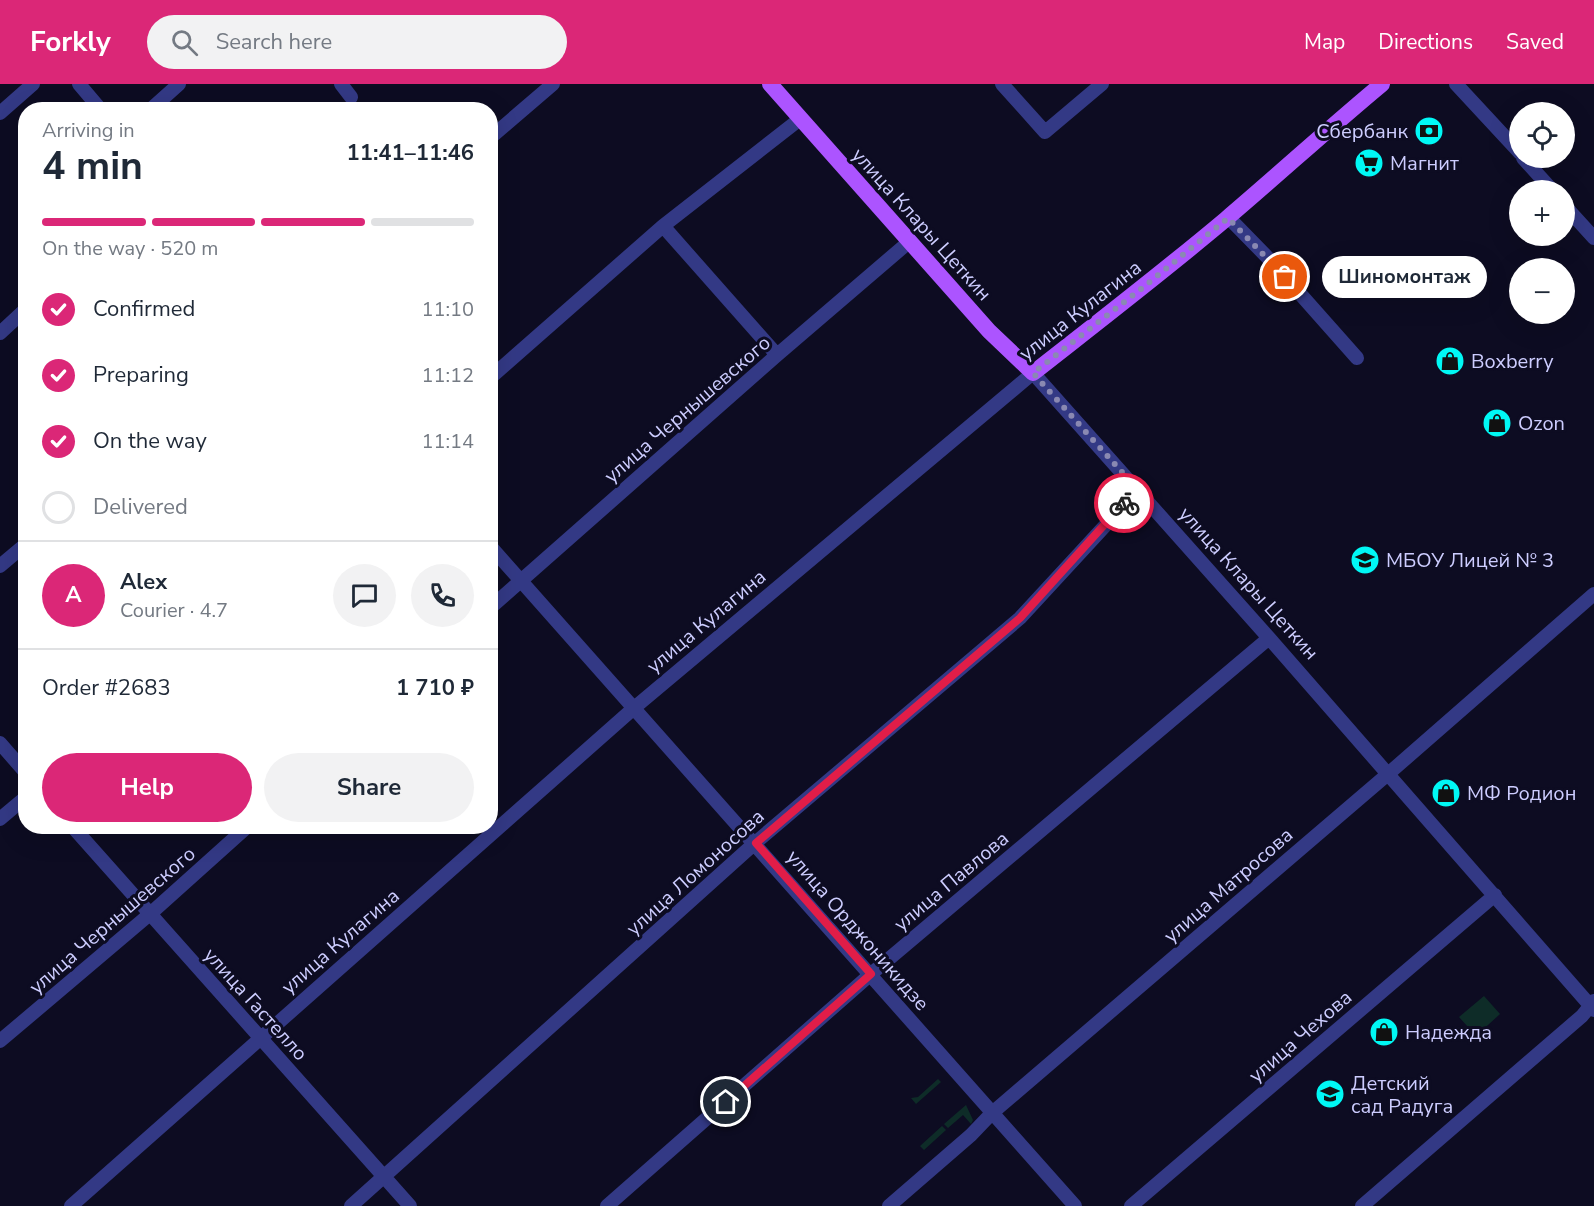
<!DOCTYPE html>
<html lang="en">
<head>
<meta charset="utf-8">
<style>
	:root { --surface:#fff; --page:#f2f2f3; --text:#1f2937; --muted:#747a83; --line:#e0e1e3; --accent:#db2777 }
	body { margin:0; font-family:"Nunito Sans",sans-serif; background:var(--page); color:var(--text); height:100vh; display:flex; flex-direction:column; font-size:22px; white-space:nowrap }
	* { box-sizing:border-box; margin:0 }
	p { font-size:20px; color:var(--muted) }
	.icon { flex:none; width:33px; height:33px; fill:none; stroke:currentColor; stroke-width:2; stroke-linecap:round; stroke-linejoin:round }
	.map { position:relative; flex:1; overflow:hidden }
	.sheet { position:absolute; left:18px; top:18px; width:480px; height:732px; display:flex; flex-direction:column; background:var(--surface); border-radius:24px; box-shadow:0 6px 24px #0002 }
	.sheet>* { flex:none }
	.buttons { position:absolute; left:1509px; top:18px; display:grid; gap:12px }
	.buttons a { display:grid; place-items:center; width:66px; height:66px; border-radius:50%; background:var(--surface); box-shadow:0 6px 24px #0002; font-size:30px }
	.pin { position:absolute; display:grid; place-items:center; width:51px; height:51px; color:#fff; margin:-26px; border:3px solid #fff; border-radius:50%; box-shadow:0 2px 6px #0007 }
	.courier { position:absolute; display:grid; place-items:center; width:60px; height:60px; margin:-30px; border:4px solid #e11d48; border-radius:50%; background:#fff; color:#222; box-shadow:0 2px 8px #0007 }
	.bubble { position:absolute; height:42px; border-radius:21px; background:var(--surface); box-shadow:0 6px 24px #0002; font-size:20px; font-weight:700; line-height:42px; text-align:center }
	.overview em { font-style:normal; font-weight:700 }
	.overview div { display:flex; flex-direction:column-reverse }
	.overview { display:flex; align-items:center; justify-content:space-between; height:102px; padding:0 24px }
	h1 { font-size:39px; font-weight:700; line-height:45px }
	.bar { display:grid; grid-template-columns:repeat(4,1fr); gap:9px 6px; align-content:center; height:72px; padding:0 24px }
	.bar i { height:8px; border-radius:4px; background:var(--line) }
	.bar .selected { background:var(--accent) }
	.bar p { grid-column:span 4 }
	.line { display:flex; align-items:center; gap:15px; padding:0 24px; border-top:2px solid var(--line) }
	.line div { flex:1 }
	.round { display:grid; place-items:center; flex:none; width:63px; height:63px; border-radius:32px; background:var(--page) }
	ol { padding:0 24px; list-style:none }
	li { display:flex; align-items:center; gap:18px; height:66px }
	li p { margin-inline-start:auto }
	li .icon { padding:6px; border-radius:50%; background:var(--accent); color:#fff; stroke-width:4 }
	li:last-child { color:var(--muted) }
	li i { width:33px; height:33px; border:3px solid var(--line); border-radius:50% }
	.action { display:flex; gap:12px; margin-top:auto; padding:12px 24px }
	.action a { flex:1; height:69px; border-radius:36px; background:var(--accent); color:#fff; font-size:24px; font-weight:700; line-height:69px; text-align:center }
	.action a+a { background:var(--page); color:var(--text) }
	header { display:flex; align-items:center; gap:36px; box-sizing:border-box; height:84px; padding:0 30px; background:var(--accent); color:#fff }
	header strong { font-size:28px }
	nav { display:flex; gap:33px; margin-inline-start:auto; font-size:21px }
	.search { width:420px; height:54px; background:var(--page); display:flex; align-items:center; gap:15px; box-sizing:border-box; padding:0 21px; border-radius:33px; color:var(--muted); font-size:22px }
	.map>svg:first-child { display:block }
</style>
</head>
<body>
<header>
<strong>Forkly</strong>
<div class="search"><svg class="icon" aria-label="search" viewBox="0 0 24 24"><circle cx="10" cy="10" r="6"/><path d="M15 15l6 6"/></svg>Search here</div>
<nav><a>Map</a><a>Directions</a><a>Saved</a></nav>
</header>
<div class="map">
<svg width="1594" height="1122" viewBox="0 0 1594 1122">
	<rect width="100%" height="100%" fill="#0d0c22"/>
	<!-- green -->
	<path fill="#0e2c28" d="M 1484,912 L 1500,930 L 1476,952 L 1459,933 Z
		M 938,995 L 941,998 L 916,1020 L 911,1014 L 918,1013 Z
		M 966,1021 L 973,1036 L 971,1040 L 963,1031 L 948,1044 L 944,1040 Z
		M 942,1042 L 946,1046 L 924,1066 L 920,1062 Z"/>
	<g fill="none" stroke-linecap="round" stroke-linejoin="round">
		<!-- minor -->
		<path stroke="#333985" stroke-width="14" d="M 79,0 L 101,26
			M 341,0 L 351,13
			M 1002,0 L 1045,48 L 1102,0
			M 1456,0 L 1520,69
			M 150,26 L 179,0
			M 0,29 L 33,0
			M 490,54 L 553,0
			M 1523,74 L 1552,106
			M 1564,121 L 1594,154
			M 1228,133 L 1271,177 L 1357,274
			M 663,142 L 777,271
			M 0,249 L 26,225
			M 490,294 L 663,142 L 800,35
			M 490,462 L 1075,1122
			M 0,482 L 26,460
			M 490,524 L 777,271 L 910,157
			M 0,659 L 26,689
			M 0,735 L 26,713
			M 72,742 L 410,1122
			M 0,957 L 150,830 L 248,742
			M 71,1122 L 634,624 L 1033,289 L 1269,554 L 1594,926
			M 351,1122 L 755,759 L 1020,534 L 1138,406
			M 607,1122 L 871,890 L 1269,554
			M 889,1122 L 971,1051 L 992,1029 L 1388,690 L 1594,510
			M 1131,1122 L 1495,811
			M 1362,1122 L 1582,932 L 1594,917"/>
		<!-- major -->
		<path stroke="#ac54ff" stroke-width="16" d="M 770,0 L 989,247 L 1033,289 C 1098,238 1163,188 1226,135 C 1279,90 1329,44 1382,0"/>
	</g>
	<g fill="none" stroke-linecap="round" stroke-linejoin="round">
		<!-- done -->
		<path stroke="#8a89b2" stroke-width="6" stroke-dasharray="0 10.8" d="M 1124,419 L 1138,406 L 1033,289 L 1146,201 L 1228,134 L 1285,193"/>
		<!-- route -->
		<path stroke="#e11d48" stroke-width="8" d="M 726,1018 L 871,890 L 756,759 L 1020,534 L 1124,419"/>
	</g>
	<!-- icons -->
	<defs>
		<g id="bank-disc" transform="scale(1.5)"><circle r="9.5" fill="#00f8f5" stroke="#0d0c22"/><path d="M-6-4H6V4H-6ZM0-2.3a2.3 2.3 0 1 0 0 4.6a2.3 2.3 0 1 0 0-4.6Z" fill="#111"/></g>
		<g id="supermarket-disc" transform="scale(1.5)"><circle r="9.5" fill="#00f8f5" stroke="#0d0c22"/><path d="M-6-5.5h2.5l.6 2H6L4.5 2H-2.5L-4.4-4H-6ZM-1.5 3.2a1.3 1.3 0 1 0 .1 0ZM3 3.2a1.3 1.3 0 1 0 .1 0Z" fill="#111"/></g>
		<g id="shop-disc" transform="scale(1.5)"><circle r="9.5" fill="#00f8f5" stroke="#0d0c22"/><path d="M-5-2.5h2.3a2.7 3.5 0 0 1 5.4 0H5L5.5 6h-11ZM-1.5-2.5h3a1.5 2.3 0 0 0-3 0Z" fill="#111"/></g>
		<g id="school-disc" transform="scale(1.5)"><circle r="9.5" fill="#00f8f5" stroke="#0d0c22"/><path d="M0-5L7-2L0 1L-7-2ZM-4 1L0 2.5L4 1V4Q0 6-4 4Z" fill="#111"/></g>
	</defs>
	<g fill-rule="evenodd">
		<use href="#bank-disc" x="1429" y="47"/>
		<use href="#supermarket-disc" x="1369" y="79"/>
		<use href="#shop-disc" x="1450" y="277"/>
		<use href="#shop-disc" x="1497" y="339"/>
		<use href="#school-disc" x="1365" y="476"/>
		<use href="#shop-disc" x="1446" y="709"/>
		<use href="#shop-disc" x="1384" y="948"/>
		<use href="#school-disc" x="1330" y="1010"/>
	</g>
	<g text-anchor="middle" stroke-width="6" stroke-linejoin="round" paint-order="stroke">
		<!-- poi labels -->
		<g font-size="20" fill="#cdcdff" stroke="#0d0c22" text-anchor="start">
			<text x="1408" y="54" text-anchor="end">Сбербанк</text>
			<text x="1390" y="86">Магнит</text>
			<text x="1471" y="284">Boxberry</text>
			<text x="1518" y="346">Ozon</text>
			<text x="1386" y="483">МБОУ Лицей № 3</text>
			<text x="1467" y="716">МФ Родион</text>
			<text x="1405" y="955">Надежда</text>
			<text x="1351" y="1006">Детский<tspan x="1351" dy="23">сад Радуга</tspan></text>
		</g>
		<!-- street labels -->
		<g font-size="20" fill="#cdcdff" stroke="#0d0c22">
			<text transform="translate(922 140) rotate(48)" y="7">улица Клары Цеткин</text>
			<text transform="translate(1080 226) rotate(-38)" y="7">улица Кулагина</text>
			<text transform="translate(687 325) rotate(-41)" y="7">улица Чернышевского</text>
			<text transform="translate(1249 499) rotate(48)" y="7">улица Клары Цеткин</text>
			<text transform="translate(706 537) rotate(-40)" y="7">улица Кулагина</text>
			<text transform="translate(695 788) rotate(-42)" y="7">улица Ломоносова</text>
			<text transform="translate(951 797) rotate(-40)" y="7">улица Павлова</text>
			<text transform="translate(1228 801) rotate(-41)" y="7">улица Матросова</text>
			<text transform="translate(112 836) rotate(-41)" y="7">улица Чернышевского</text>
			<text transform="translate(858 846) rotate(49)" y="7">улица Орджоникидзе</text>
			<text transform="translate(340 857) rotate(-41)" y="7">улица Кулагина</text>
			<text transform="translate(256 920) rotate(48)" y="7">улица Гастелло</text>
			<text transform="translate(1300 952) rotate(-41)" y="7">улица Чехова</text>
		</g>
	</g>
</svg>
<div class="buttons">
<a><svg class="icon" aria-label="locate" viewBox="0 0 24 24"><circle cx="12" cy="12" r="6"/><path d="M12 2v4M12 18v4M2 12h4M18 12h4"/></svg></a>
<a>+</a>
<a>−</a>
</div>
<div class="pin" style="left:1285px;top:193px;background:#ea580c"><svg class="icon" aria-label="bag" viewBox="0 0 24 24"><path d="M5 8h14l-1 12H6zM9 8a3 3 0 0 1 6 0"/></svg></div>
<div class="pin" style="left:726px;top:1018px;background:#1f2937"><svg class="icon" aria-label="home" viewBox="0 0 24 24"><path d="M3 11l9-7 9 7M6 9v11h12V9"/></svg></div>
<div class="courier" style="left:1124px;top:419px"><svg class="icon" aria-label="bike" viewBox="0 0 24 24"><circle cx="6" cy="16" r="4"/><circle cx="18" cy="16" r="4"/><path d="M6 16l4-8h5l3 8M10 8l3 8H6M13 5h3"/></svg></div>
<div class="bubble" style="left:1322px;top:172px;width:165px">Шиномонтаж</div>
<section class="sheet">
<div class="overview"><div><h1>4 min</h1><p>Arriving in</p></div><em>11:41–11:46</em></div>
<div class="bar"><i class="selected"></i><i class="selected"></i><i class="selected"></i><i></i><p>On the way · 520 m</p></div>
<ol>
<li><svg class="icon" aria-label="check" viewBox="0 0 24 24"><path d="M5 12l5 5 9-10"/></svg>Confirmed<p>11:10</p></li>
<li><svg class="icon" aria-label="check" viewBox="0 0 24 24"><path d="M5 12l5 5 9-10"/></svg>Preparing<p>11:12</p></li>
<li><svg class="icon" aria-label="check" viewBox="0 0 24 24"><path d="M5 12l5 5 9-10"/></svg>On the way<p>11:14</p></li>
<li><i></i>Delivered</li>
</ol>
<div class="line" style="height:108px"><b class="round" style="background:var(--accent);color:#fff">A</b><div><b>Alex</b><p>Courier · 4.7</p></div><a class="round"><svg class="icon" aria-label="chat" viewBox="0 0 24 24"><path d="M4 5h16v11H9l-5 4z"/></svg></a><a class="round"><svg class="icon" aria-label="phone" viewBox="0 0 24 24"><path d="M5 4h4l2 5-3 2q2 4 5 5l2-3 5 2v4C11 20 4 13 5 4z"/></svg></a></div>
<div class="line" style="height:78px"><div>Order #2683</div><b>1 710 ₽</b></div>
<div class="action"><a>Help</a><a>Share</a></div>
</section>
</div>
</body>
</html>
